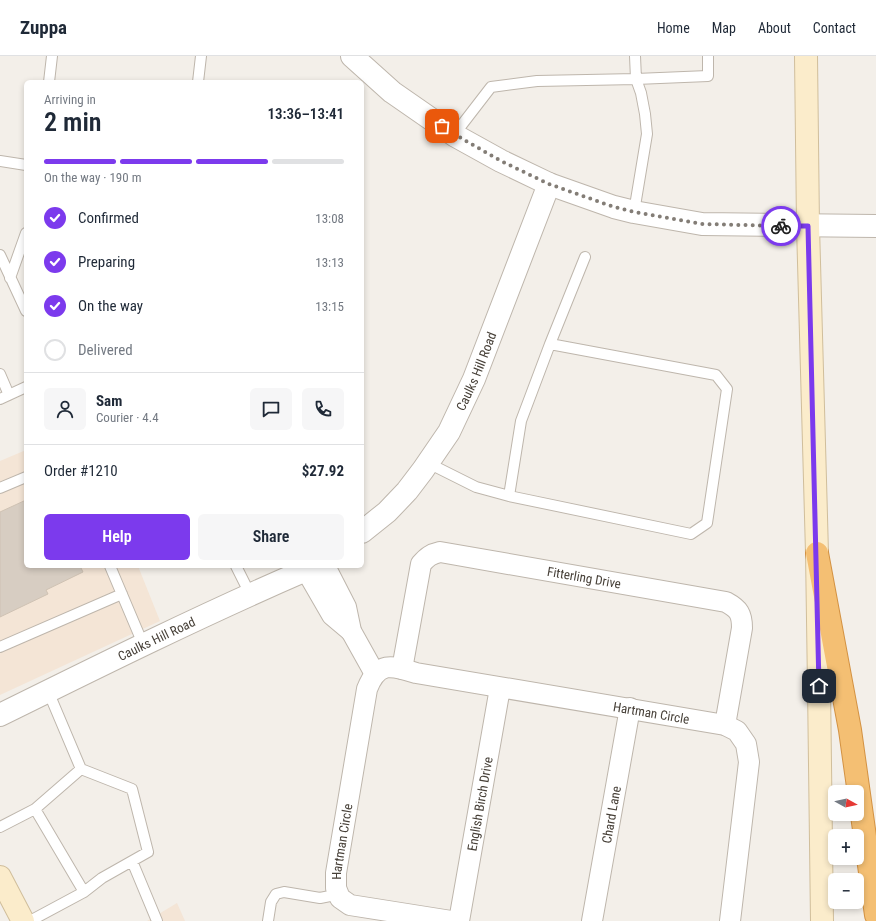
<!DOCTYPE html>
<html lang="en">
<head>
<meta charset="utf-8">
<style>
	:root { --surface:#fff; --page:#f6f6f7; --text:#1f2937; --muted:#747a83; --line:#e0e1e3; --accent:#7c3aed }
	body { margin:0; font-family:"Roboto Condensed",sans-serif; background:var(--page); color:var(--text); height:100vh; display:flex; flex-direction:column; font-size:15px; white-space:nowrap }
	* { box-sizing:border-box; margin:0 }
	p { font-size:13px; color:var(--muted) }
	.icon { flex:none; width:22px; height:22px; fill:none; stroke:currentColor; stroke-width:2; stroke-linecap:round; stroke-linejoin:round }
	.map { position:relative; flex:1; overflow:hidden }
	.details { position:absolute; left:24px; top:24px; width:340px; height:488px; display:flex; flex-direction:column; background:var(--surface); border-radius:6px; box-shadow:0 2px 6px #0003 }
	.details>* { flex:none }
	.needle { width:26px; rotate:98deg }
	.buttons { position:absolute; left:828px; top:729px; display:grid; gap:8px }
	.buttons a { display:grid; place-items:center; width:36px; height:36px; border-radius:6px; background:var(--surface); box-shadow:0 2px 6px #0003; font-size:20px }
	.pin { position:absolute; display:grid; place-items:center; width:34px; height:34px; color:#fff; margin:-17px; border-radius:8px; box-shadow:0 2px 6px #0006 }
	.courier { position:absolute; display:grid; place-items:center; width:40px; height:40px; margin:-20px; border:3px solid #7c3aed; border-radius:50%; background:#fff; color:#222; box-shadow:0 1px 5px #0007 }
	.summary em { font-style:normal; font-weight:600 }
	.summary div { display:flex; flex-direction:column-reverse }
	.summary { display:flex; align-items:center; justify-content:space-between; height:68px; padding:0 20px }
	h1 { font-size:26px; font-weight:600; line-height:30px }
	.bar { display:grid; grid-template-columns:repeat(4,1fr); gap:6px 4px; align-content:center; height:48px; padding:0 20px }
	.bar i { height:5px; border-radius:3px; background:var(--line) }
	.bar .current { background:var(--accent) }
	.bar p { grid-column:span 4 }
	.line { display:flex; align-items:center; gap:10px; padding:0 20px; border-top:1px solid var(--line) }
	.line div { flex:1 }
	.round { display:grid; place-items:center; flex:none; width:42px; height:42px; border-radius:6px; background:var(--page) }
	ol { padding:0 20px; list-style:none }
	li { display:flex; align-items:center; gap:12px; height:44px }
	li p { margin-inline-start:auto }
	li .icon { padding:4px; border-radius:50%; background:var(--accent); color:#fff; stroke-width:4 }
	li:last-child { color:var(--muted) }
	li i { width:22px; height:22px; border:2px solid var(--line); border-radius:50% }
	.cta { display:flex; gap:8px; margin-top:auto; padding:8px 20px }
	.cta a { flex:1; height:46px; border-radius:6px; background:var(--accent); color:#fff; font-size:16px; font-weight:600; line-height:46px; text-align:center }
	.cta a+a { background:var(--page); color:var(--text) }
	header { display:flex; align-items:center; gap:24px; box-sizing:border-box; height:56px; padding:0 20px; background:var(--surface); border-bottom:1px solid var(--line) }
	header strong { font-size:19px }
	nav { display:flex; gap:22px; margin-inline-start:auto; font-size:14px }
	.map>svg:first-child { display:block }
</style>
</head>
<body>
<header>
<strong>Zuppa</strong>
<nav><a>Home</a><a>Map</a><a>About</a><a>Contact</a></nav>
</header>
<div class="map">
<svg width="876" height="865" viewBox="0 0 876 865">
	<rect width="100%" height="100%" fill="#f3efe9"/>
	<!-- commercial -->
	<path fill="#f4e5d6" d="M 26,394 L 26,510 L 138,510 L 160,565 L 0,639 L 0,405 Z
		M 177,847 L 185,865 L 147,865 Z"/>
	<!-- building -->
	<path fill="#d7cdc2" stroke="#cfc2b3" d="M 26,444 L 26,510 L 80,510 L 83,516 L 46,534 L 48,538 L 0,561 L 0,456 Z"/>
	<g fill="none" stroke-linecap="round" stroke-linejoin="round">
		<!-- service casing -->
		<g stroke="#beb6ac" stroke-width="12">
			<path id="service" d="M 635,0 L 636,23 L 708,20 L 708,0
				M 49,26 L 52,0
				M 198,26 L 201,0
				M 454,79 L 491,31 L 537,25 L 636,23 L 641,37 L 645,58 L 647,78 L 634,156
				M 0,105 L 26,109
				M 0,199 L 26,255
				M 10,222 L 26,177
				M 0,318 L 9,339
				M 0,343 L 26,331
				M 428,407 L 476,431 L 509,440 L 691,478 L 707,467 L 727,333 L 716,319 L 550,288 L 585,201
				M 0,432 L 26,421
				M 509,440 L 521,365 L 550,288
				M 110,510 L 143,588
				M 236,510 L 250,538
				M 0,591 L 122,538
				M 35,753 L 81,713
				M 0,771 L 35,753 L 84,836
				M 132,805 L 157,865
				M 30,865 L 84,836 L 102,822 L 148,796 L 132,733 L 81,713 L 48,635
				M 268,865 L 271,846 L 276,838 L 284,836 L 320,842 L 330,840 L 338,836"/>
		</g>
		<!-- minor casing -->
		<g stroke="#beb6ac" stroke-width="22">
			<g id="minor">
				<path d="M 325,510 L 346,551 L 351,575 L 375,618"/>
				<path d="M 306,514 L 332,559 L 351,575"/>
				<path id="s1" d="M 402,613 L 421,508 C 427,501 431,498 440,496 L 726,546 C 739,553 742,558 742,572 L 725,669"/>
				<path id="s2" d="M 451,865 L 350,849 L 340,842 L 336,832 L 336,817 L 367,633 C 378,605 391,609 416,617 L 725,669 L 737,675 L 746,688 L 749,706 L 730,865"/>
				<path id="s3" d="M 459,865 L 500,632"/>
				<path id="s4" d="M 592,865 L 630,652"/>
			</g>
		</g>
		<!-- tertiary casing -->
		<g stroke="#beb6ac" stroke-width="24">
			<g id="tertiary">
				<path d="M 352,0 L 392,36 L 454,79 L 501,105 L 549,128 L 614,151 L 634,156 L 702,168 L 876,170"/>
				<path id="s5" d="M 362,476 L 387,456 L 407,435 L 423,414 L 449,376 L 474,323 L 549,128"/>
				<path id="s6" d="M 0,659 C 101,609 202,559 306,514 L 313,510"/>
			</g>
		</g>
		<!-- secondary casing -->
		<g stroke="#d0be9b" stroke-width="24">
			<path id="secondary" d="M 806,0 L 808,170 L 817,497 L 819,630 L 822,865
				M 0,821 L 23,865"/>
		</g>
		<!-- motorway casing -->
		<g stroke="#d39243" stroke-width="24">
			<path id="motorway" d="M 817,497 L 850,674 L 876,859"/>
		</g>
		<!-- service -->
		<use href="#service" stroke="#fff" stroke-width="10"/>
		<!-- minor -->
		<use href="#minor" stroke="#fff" stroke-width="20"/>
		<!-- tertiary -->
		<use href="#tertiary" stroke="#fff" stroke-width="22"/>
		<!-- secondary -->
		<use href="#secondary" stroke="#fbeccb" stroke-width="22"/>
		<!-- motorway -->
		<use href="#motorway" stroke="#f4bf73" stroke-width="22"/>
	</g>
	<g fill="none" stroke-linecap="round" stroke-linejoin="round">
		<!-- done -->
		<path stroke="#837d76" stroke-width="4" stroke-dasharray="0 7.2" d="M 442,70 L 454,78 L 501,105 L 549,128 L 614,151 L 634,156 L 702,168 L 781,170"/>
		<!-- route -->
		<path stroke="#7c3aed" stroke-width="5" d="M 781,170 L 808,170 L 819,630"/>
	</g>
	<g text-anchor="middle" stroke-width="3" stroke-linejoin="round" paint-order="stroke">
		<!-- street labels -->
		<g font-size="13" fill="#474038" stroke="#fff">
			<text dy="5" stroke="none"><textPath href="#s5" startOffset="200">Caulks Hill Road</textPath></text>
			<text dy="5" stroke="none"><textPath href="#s1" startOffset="276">Fitterling Drive</textPath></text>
			<text dy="5" stroke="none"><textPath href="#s6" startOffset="174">Caulks Hill Road</textPath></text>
			<text dy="5" stroke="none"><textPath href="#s2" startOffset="626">Hartman Circle</textPath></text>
			<text dy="5" stroke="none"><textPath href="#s3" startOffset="119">English Birch Drive</textPath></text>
			<text dy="5" stroke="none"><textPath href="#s4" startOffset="108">Chard Lane</textPath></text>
			<text dy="5" stroke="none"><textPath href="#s2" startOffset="172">Hartman Circle</textPath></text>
		</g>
	</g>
</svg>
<div class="buttons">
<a><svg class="needle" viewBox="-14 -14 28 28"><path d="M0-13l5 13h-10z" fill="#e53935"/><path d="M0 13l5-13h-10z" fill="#747a83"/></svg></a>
<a>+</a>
<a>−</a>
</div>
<div class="pin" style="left:442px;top:70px;background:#ea580c"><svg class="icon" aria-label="bag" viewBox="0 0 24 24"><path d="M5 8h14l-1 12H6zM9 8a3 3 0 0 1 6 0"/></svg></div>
<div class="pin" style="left:819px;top:630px;background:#1f2937"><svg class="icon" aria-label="home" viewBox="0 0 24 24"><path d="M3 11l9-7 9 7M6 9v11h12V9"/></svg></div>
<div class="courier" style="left:781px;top:170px"><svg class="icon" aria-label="bike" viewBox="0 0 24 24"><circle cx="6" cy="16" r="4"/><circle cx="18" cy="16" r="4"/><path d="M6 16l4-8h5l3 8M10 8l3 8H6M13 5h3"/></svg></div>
<section class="details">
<div class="summary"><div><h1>2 min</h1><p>Arriving in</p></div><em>13:36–13:41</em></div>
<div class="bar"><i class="current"></i><i class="current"></i><i class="current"></i><i></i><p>On the way · 190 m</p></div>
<ol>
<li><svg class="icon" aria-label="check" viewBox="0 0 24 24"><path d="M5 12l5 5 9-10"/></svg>Confirmed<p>13:08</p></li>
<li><svg class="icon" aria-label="check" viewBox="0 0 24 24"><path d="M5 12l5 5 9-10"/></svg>Preparing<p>13:13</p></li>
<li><svg class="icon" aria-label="check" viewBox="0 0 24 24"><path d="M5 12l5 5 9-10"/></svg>On the way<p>13:15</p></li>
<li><i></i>Delivered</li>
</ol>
<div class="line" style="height:72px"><a class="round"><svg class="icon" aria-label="person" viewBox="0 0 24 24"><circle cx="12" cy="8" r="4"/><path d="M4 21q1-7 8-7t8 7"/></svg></a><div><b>Sam</b><p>Courier · 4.4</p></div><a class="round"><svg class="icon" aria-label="chat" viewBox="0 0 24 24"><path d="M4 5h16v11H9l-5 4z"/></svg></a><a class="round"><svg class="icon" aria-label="phone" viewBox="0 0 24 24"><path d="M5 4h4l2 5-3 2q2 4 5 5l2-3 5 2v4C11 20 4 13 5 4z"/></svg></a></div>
<div class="line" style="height:52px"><div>Order #1210</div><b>$27.92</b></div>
<div class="cta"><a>Help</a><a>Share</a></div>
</section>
</div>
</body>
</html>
